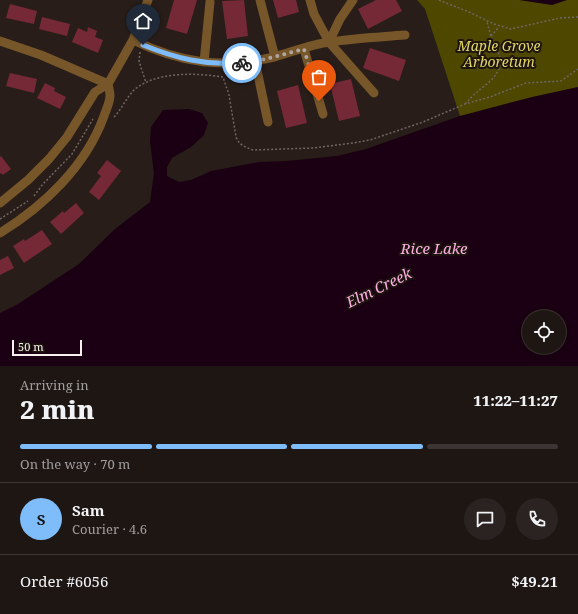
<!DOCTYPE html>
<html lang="en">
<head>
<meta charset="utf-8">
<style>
	:root { --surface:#1e1613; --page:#2b2321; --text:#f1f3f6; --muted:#a19fa0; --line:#3c3533; --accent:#7fbdfa }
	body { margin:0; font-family:"Noto Serif",serif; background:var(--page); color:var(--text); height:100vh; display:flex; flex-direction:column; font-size:15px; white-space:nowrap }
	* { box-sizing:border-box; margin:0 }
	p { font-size:13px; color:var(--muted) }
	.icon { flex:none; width:22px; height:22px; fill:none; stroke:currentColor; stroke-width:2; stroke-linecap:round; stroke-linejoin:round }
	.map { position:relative; height:366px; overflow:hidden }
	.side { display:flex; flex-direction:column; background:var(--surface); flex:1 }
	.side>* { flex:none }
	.controls { position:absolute; left:522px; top:310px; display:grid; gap:8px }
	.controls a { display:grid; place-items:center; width:44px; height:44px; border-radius:50%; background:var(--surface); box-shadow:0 2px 6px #0003,0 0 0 1px var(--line); font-size:20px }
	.scale { position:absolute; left:12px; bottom:10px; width:70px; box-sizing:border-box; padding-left:4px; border:2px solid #f8f0ed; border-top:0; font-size:11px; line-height:14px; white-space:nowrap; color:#f8f0ed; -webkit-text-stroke:3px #1e1410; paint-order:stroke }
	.pin { position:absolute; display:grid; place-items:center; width:34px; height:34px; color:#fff; margin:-41px -17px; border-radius:50% 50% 50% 0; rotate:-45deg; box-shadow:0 0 4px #0007 }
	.pin .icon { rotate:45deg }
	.courier { position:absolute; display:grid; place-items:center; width:40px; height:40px; margin:-20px; border:3px solid #7fbdfa; border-radius:50%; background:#fff; color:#222; box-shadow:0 1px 5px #0007 }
	.head em { font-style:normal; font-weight:800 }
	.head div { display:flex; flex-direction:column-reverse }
	.head { display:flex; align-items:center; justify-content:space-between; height:68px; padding:0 20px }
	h1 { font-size:26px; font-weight:800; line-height:30px }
	.bar { display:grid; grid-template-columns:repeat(4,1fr); gap:6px 4px; align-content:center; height:48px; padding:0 20px }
	.bar i { height:5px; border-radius:3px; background:var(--line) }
	.bar .current { background:var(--accent) }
	.bar p { grid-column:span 4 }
	.line { display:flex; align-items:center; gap:10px; padding:0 20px; border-top:1px solid var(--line) }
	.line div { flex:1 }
	.round { display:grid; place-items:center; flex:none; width:42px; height:42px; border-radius:21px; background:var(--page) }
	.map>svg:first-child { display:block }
</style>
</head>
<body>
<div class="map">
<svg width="578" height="366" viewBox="0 0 578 366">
	<rect width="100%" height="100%" fill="#281d19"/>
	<!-- green -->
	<path fill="#4d4700" d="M 417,0 L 578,0 L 578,95 L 460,116 L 425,9 Z"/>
	<!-- water -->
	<path fill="#1a0012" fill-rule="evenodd" d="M 519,0 L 567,0 L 552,5 Z
		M 578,87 L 578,366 L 0,366 L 0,313 L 18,304 L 79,264 L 115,229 L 150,202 L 154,173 L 150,142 L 151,127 L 163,110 L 189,109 L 202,113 L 208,123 L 204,135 L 191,147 L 172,158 L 167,167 L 167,176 L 179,182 L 191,180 L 211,171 L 259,162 L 287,161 L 337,156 L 366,149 L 460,116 L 532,97 ZM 529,317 L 559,317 L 559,347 L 529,347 Z"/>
	<!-- building -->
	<path fill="#752937" d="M 174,0 L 197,0 L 187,34 L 166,28 Z
		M 244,0 L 248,36 L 227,39 L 222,1 Z
		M 273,0 L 296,0 L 299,12 L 278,18 Z
		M 376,0 L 396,0 L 402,11 L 368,29 L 358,9 Z
		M 10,4 L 37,11 L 34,24 L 6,18 Z
		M 42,17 L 70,24 L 67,36 L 39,29 Z
		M 88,27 L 97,31 L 95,37 L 103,40 L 98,53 L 72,42 L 78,28 L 87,32 Z
		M 370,48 L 406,60 L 399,81 L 363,68 Z
		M 10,73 L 37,79 L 34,93 L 6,86 Z
		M 351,79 L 360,116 L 339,121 L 330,84 Z
		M 45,83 L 55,88 L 54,91 L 66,97 L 60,109 L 37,98 Z
		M 298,85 L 307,123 L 286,128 L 277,91 Z
		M 1,156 L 11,169 L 3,175 L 1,173 L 0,174 L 0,157 Z
		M 107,160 L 121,171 L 99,200 L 89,192 L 101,176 L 97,173 Z
		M 76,203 L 84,213 L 61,234 L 50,222 L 63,211 L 64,213 Z
		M 42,230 L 52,244 L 24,263 L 13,246 L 24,239 L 25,241 Z
		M 8,256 L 14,268 L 0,275 L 0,260 Z"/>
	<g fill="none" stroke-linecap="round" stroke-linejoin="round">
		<!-- path -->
		<path stroke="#706663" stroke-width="1.5" stroke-dasharray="2 2" stroke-linecap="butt" d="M 439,0 L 469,12 L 494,24 L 511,29 L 560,18 L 578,17
			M 491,36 L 499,27
			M 140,52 L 139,61 L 146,83
			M 465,104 C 469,100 472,96 476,93 C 486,84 502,75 500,59 C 499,52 495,45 492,39 C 490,33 488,27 487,21
			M 114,117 C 122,109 126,98 134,90 C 156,71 197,73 223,77 L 229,95 L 236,137 C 239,145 245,147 253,150 L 313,148 L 353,143 L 370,140 L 423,122 L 465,104 L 490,97 L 526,83 L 561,81 L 578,69
			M 34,196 L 43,184 L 72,154 L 93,119
			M 0,219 L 28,201"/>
		<!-- minor -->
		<path stroke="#775629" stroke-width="9" d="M 260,0 L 275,57
			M 310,0 L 314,14 L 329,42 L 374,93
			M 133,40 C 180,63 223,69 274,57 C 292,52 312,44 330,42 C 354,38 380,37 405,35
			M 0,41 L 41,55 L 108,84
			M 329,42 L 340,19 L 353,0
			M 304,49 L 323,114
			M 255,61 L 268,122
			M 204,62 L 210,2
			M 0,203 L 28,180 L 49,159 L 67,137 L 95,92 L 108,84 L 133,40 L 148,0
			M 0,233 C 44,206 86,166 104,116 C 106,110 110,102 110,96 C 110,92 109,88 108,84"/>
	</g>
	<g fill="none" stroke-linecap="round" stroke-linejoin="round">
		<!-- done -->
		<path stroke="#afa6a3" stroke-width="4" stroke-dasharray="0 7.2" d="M 242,63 L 266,59 L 304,49 L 319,101"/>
		<!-- route -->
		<path stroke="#7fbdfa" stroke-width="5" d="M 143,45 C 175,58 206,66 242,63"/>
	</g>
	<g text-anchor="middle" stroke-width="4" stroke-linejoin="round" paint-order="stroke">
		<!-- park labels -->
		<g font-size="14" font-style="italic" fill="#e1d663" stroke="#1e1410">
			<text x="499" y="51">Maple Grove<tspan x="499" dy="16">Arboretum</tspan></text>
		</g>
		<!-- water labels -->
		<g font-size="15" font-style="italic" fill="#fdafe1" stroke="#1e1410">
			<text x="434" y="254">Rice Lake</text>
			<text transform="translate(379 288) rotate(-26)" y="5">Elm Creek</text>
		</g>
	</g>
</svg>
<div class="controls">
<a><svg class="icon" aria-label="locate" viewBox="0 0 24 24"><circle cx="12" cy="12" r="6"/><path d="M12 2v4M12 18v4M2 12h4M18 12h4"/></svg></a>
</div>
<div class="scale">50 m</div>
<div class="pin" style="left:319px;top:101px;background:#ea580c"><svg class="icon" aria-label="bag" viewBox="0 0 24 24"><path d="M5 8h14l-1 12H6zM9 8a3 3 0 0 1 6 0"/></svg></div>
<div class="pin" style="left:143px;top:45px;background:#1f2937"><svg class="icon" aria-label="home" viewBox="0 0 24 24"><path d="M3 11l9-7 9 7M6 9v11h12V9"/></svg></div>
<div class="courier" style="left:242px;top:63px"><svg class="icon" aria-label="bike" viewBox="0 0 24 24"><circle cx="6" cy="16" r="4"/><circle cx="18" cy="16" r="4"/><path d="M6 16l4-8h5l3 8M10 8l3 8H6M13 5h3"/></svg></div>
</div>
<section class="side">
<div class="head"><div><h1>2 min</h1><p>Arriving in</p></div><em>11:22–11:27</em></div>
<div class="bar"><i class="current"></i><i class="current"></i><i class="current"></i><i></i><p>On the way · 70 m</p></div>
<div class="line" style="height:72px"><b class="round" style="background:var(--accent);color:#111">S</b><div><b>Sam</b><p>Courier · 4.6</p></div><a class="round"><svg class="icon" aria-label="chat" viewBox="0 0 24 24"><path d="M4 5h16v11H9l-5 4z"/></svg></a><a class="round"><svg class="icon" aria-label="phone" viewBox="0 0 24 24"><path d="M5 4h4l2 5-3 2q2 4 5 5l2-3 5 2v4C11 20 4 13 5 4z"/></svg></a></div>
<div class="line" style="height:52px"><div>Order #6056</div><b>$49.21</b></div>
</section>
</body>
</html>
